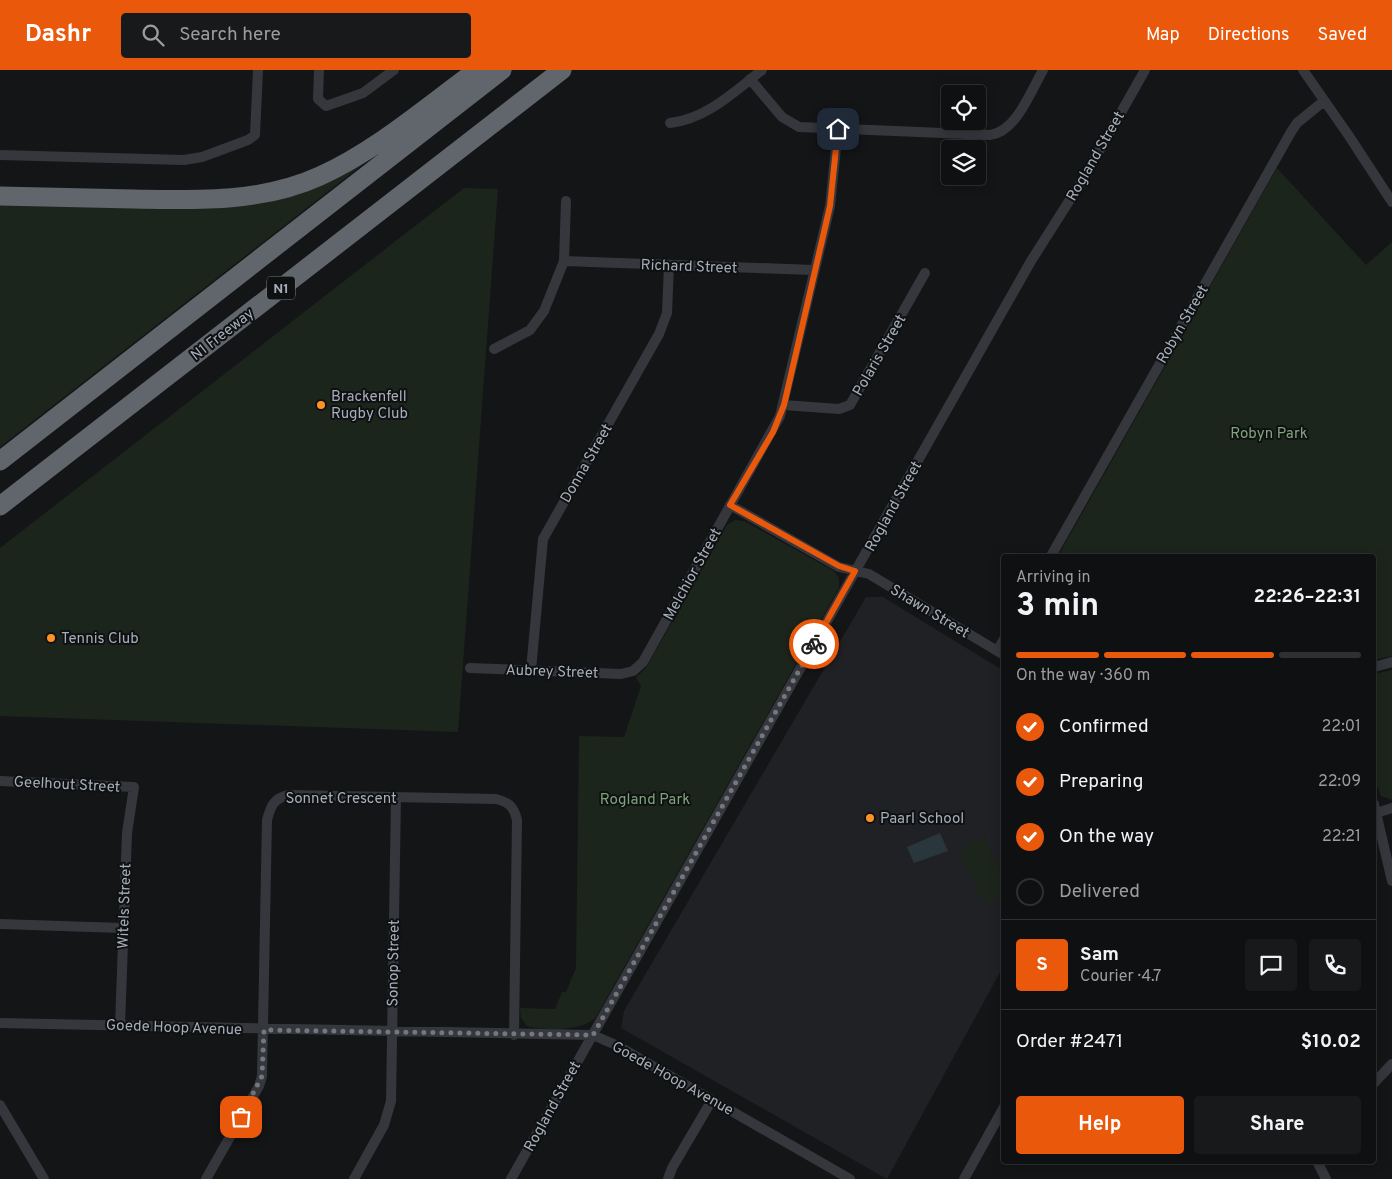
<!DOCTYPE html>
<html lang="en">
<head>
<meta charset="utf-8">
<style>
	:root { --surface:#0f1011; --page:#18191a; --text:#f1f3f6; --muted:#9b9d9f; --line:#2f3031; --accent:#ea580c }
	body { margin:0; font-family:Overpass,sans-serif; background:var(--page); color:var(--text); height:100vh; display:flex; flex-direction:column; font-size:19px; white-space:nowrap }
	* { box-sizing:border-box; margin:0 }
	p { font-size:16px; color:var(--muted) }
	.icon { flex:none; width:28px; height:28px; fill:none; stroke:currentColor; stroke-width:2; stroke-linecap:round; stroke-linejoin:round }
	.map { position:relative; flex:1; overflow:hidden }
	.panel { position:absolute; left:1001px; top:484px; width:375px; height:610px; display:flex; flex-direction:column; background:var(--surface); border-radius:5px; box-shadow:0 2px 12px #0003,0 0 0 1px var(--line) }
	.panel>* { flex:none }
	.fabs { position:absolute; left:941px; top:15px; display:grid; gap:10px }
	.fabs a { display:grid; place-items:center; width:45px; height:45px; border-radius:5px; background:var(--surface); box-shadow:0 2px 12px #0003,0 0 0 1px var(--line); font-size:25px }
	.pin { position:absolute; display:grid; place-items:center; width:42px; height:42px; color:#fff; margin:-21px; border-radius:10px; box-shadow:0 2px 8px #0006 }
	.courier { position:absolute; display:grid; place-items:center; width:50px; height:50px; margin:-25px; border:4px solid #ea580c; border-radius:50%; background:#fff; color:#222; box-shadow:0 1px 6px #0007 }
	.overview em { font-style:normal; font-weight:700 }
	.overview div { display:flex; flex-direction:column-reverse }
	.overview { display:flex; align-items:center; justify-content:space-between; height:85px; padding:0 15px }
	h1 { font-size:32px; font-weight:700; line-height:38px }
	.bar { display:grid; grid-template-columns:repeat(4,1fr); gap:8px 5px; align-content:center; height:60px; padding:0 15px }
	.bar i { height:6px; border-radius:4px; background:var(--line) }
	.bar .selected { background:var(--accent) }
	.bar p { grid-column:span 4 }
	.line { display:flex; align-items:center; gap:12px; padding:0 15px; border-top:1px solid var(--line) }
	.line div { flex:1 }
	.round { display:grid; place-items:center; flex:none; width:52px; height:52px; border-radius:5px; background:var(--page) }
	ol { padding:0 15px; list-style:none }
	li { display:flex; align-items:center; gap:15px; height:55px }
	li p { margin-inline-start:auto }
	li .icon { padding:5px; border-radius:50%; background:var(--accent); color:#fff; stroke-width:4 }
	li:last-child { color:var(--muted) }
	li i { width:28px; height:28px; border:2px solid var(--line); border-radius:50% }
	.action { display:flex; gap:10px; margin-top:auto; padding:10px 15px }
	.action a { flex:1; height:58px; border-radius:5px; background:var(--accent); color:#fff; font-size:20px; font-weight:700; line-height:58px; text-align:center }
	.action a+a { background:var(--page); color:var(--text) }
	header { display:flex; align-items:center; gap:30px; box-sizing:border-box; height:70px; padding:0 25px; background:var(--accent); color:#fff }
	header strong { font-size:24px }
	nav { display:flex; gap:28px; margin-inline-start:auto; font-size:18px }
	.search { width:350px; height:45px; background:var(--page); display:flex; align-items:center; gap:12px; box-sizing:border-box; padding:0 18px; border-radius:5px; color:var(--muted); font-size:19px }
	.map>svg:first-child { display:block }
</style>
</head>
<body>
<header>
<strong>Dashr</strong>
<div class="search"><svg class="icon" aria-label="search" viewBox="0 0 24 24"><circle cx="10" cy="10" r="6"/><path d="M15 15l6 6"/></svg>Search here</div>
<nav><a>Map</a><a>Directions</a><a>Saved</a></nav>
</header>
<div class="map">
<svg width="1392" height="1109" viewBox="0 0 1392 1109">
	<rect width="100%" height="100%" fill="#141517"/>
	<!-- built -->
	<path fill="#202124" d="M 866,527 L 883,527 L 1004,601 L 1004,895 L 887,1109 L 621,958 L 624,941 Z"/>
	<!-- green -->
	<path fill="#1c251c" d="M 371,88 L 0,377 L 0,131 L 204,135 Z
		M 1277,98 L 1366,195 L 1392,172 L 1392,586 L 1374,590 L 1374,486 L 1058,486 Z
		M 464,118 L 498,119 L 458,662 L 0,646 L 0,478 Z
		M 735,450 L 744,451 L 834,501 L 839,508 L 839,518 L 596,947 C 584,961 545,961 527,956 L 521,948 L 520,938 L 555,939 L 562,922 L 566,922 L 576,898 L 579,666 L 624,667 L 641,616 L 636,607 L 646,598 L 727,455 Z
		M 1392,600 L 1392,730 L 1381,726 L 1374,706 L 1374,604 Z
		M 985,768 L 1004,809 L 1004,825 L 983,834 L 959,780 Z"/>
	<!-- water -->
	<path fill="#29363c" d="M 940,763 L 948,781 L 914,793 L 907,777 Z"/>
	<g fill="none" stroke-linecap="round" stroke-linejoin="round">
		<!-- minor -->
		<path stroke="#35373c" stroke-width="10" d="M 319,0 L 318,29 L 326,36 L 363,23 L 394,0
			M 1303,0 L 1349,66 L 1392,132
			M 750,9 L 782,47 L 799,57 L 990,65 C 1016,62 1031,21 1043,0
			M 670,53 C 706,49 734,22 762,0
			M 0,85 L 184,90 L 202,87 L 248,70 L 255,65 L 258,0
			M 564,191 L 814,200
			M 494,279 L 530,260 L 544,241 L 564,191 L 566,131
			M 784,335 L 839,339 L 850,335 L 925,203
			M 730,435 L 839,497 L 869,504 L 1004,585
			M 1051,486 L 1291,62 L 1297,53 L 1324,31
			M 997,581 L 1004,569
			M 1374,597 L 1392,592
			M 470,598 L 621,604 L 633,601 L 643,592 L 780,346 L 830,136 L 838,59
			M 531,600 L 543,469 L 659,264 L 667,243 L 669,195
			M 0,711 L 134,717 L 127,763 L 120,956
			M 1374,734 L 1392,811
			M 1376,743 L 1392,738
			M 0,854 L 122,858
			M 0,953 L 593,965 L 618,976 L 850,1109
			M 1374,1013 L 1392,994
			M 0,1035 L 44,1109
			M 1317,1091 L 1326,1109
			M 206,1109 L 259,1016 L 262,1006 L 267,750 C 271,735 274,728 289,725 L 496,729 C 509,732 514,737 517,750 L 514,965
			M 354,1109 L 384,1055 L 391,1031 L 396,727
			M 511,1109 L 1031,191 L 1085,106 L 1145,0
			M 668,1109 L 672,1098 L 712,1030
			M 964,1109 L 1004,1037"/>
		<!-- motorway -->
		<path stroke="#61666d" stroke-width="19" d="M 0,126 C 44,127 89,128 133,129 C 196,130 261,133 320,106 C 377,80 426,37 477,0
			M 0,391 L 502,0
			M 0,436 L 562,0"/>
	</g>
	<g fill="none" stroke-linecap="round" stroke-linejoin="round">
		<!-- done -->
		<path stroke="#727880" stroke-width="5" stroke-dasharray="0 9" d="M 241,1047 L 262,1006 L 264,960 L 593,965 L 814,574"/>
		<!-- route -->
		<path stroke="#ea580c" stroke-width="6" d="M 814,574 L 855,501 L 839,496 L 730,435 L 773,362 L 784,335 L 830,136 L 838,59"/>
	</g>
	<!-- markers -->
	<g fill="#ff9224" stroke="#0f1012" stroke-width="2">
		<circle cx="321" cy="335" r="5"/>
		<circle cx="51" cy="568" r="5"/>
		<circle cx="870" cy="748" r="5"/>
	</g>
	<g text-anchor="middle" stroke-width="4" stroke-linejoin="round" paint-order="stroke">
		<!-- shield labels -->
		<rect fill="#0f1012" stroke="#787f86" stroke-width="1" x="267" y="206.5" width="28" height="23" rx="4"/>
		<g font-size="14" font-weight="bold" fill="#a5aeb8">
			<text x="281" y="223">N1</text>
		</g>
		<!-- street labels -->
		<g font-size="15" fill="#a5aeb8" stroke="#0f1012">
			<text transform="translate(1095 86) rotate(-60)" y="5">Rogland Street</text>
			<text transform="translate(689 196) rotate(2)" y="5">Richard Street</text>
			<text transform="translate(1182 254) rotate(-60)" y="5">Robyn Street</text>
			<text transform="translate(222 264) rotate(-38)" y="5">N1 Freeway</text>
			<text transform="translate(879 285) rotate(-60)" y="5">Polaris Street</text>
			<text transform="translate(586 393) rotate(-60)" y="5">Donna Street</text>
			<text transform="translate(893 436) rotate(-61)" y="5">Rogland Street</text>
			<text transform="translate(692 504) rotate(-61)" y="5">Melchior Street</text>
			<text transform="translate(930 541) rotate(31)" y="5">Shawn Street</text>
			<text transform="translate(552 601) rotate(2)" y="5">Aubrey Street</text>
			<text transform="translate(67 714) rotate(3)" y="5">Geelhout Street</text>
			<text x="341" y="733">Sonnet Crescent</text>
			<text transform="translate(124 836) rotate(-88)" y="5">Witels Street</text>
			<text transform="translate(393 893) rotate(-89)" y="5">Sonop Street</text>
			<text transform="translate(174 957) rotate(2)" y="5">Goede Hoop Avenue</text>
			<text transform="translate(673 1008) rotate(29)" y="5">Goede Hoop Avenue</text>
			<text transform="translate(552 1036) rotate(-61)" y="5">Rogland Street</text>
		</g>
		<!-- poi labels -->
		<g font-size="15" fill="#a5aeb8" stroke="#0f1012" text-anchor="start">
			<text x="331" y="331">Brackenfell<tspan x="331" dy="17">Rugby Club</tspan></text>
			<text x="61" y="573">Tennis Club</text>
			<text x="880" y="753">Paarl School</text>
		</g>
		<!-- park labels -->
		<g font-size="15" fill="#7ea57a" stroke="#0f1012">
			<text x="1269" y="368">Robyn Park</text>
			<text x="645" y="734">Rogland Park</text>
		</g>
	</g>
</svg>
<div class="fabs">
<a><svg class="icon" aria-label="locate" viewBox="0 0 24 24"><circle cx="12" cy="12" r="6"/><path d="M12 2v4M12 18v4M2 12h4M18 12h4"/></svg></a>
<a><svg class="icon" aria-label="layers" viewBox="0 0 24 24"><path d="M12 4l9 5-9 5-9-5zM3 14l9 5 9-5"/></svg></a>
</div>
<div class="pin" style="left:241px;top:1047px;background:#ea580c"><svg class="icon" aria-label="bag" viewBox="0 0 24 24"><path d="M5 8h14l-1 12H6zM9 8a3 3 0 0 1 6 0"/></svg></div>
<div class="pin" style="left:838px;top:59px;background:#1f2937"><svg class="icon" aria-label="home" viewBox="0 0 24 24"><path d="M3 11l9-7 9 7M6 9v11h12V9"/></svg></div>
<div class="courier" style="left:814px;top:574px"><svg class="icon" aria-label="bike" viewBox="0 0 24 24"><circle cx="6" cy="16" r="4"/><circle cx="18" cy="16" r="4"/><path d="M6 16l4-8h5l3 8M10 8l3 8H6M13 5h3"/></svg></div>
<section class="panel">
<div class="overview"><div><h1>3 min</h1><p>Arriving in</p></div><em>22:26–22:31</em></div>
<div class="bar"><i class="selected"></i><i class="selected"></i><i class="selected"></i><i></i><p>On the way · 360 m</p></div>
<ol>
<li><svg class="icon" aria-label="check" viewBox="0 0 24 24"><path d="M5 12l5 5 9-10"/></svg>Confirmed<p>22:01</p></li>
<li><svg class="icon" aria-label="check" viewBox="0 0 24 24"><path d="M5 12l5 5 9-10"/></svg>Preparing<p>22:09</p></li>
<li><svg class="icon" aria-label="check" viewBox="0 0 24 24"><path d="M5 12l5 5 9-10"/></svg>On the way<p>22:21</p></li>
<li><i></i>Delivered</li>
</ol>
<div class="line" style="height:90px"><b class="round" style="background:var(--accent);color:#fff">S</b><div><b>Sam</b><p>Courier · 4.7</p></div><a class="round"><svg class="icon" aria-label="chat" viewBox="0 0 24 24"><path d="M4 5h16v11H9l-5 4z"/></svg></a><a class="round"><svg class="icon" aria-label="phone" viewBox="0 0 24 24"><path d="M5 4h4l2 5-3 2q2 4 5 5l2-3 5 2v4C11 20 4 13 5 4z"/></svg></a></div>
<div class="line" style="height:65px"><div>Order #2471</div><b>$10.02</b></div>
<div class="action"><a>Help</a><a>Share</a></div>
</section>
</div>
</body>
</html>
